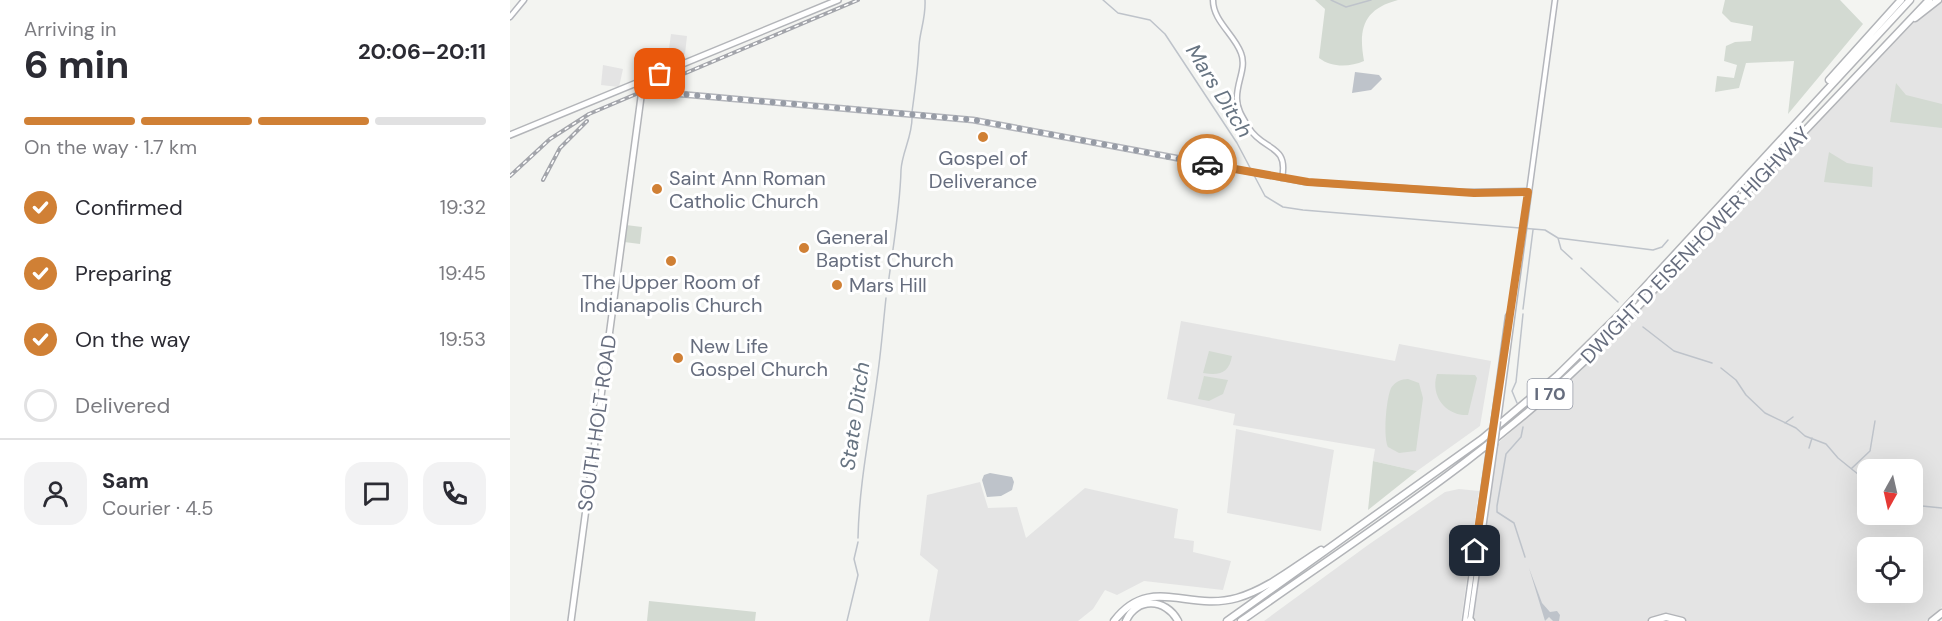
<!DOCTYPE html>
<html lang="en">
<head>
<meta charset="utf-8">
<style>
	:root { --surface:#fff; --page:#f2f2f3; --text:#2b2b33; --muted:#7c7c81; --line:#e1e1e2; --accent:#d08035 }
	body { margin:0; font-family:"DM Sans",sans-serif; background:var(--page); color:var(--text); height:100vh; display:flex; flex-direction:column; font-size:22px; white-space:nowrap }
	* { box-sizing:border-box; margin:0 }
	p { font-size:20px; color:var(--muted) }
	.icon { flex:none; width:33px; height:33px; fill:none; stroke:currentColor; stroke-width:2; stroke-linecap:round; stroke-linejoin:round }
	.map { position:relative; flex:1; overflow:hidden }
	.drawer { display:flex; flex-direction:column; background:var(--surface); width:510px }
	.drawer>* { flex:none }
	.needle { width:39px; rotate:188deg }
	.buttons { position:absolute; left:1347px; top:459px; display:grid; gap:12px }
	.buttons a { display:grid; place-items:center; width:66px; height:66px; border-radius:12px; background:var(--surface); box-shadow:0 6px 24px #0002; font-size:30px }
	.pin { position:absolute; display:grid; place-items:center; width:51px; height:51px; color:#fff; margin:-26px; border-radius:12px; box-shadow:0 3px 9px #0006 }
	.courier { position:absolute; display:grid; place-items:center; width:60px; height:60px; margin:-30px; border:4px solid #d08035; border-radius:50%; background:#fff; color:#222; box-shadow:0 2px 8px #0007 }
	.overview em { font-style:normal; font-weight:700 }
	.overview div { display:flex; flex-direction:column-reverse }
	.overview { display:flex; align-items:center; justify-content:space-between; height:102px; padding:0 24px }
	h1 { font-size:39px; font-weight:700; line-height:45px }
	.bar { display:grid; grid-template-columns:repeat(4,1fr); gap:9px 6px; align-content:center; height:72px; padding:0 24px }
	.bar i { height:8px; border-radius:4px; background:var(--line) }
	.bar .current { background:var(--accent) }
	.bar p { grid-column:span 4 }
	.line { display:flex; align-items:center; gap:15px; padding:0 24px; border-top:2px solid var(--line) }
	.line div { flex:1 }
	.round { display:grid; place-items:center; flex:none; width:63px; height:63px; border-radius:18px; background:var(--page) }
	ol { padding:0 24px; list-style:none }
	li { display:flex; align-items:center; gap:18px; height:66px }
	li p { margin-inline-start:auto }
	li .icon { padding:6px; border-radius:50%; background:var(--accent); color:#fff; stroke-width:4 }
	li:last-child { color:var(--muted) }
	li i { width:33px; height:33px; border:3px solid var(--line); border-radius:50% }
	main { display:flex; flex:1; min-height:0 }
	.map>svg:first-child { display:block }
</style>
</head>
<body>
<main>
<section class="drawer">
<div class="overview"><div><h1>6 min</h1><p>Arriving in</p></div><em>20:06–20:11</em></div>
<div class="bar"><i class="current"></i><i class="current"></i><i class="current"></i><i></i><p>On the way · 1.7 km</p></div>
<ol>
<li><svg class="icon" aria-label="check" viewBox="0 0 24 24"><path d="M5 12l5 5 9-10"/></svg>Confirmed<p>19:32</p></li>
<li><svg class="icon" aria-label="check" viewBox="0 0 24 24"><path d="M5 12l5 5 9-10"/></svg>Preparing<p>19:45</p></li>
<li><svg class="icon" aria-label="check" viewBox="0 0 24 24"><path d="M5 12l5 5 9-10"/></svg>On the way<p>19:53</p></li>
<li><i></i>Delivered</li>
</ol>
<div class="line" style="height:108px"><a class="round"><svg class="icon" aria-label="person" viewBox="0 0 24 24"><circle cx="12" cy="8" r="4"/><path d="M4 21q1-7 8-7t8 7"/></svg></a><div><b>Sam</b><p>Courier · 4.5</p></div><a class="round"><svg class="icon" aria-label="chat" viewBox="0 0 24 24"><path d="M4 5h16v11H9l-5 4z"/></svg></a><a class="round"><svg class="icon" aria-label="phone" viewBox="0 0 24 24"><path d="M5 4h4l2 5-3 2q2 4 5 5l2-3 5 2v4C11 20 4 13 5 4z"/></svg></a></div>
</section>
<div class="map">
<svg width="1432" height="621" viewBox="0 0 1432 621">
	<rect width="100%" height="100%" fill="#f3f4f1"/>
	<!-- built -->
	<path fill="#e4e4e4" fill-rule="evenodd" d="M 1432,1 L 1432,607 L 1416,621 L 963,621 L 988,443 L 1071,371 L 1404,22 ZM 1358,470 L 1402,470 L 1402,514 L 1358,514 ZM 1358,548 L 1402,548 L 1402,592 L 1358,592 Z
		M 161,34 L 177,36 L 175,54 L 168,62 L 141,73 L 137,71 L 138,55 L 158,56 Z
		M 93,65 L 113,69 L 109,87 L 91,85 Z
		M 671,321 L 885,361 L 889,344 L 981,361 L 970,426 L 907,471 L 863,461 L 865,449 L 723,425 L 725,414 L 657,399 Z
		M 726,429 L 824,450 L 811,531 L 717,513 Z
		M 470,482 L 478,508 L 507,507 L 516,538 L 575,488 L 668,509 L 664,538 L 684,541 L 683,552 L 721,561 L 713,590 L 634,581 L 607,595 L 595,590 L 583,609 L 568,621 L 419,621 L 428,570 L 410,555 L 417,495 Z
		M 949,489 L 969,491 L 951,621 L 754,621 L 858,545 L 935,492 Z"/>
	<!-- green -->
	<path fill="#d3dad2" d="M 805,0 L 888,0 C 854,9 848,28 854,61 C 840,67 822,68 809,58 L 815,9 Z
		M 1215,0 L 1330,0 L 1353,24 L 1278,114 L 1284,61 L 1236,63 L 1229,88 L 1205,92 L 1207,76 L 1224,78 L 1227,65 L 1214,61 L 1216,46 L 1225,42 L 1241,41 L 1243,26 L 1221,22 L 1212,13 Z
		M 1386,83 L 1396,95 L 1432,104 L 1432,128 L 1380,122 Z
		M 1319,152 L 1337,163 L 1363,167 L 1362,187 L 1314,182 Z
		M 116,225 L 132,227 L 130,244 L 114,242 Z
		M 699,351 L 722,356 C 719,373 710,376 693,373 Z
		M 927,374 L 965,375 L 967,378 L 958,415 C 935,416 920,395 927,374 Z
		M 694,376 L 718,380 L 713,394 L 699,401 L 688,399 Z
		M 898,379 L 909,383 L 913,398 L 906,451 L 889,453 L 878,447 C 873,438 876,399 881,388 C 885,382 891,379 898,379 Z
		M 863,461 L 907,471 L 858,510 Z
		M 139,601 L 246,612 L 245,621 L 137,621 Z"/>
	<!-- water -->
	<path fill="#bec3ca" d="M 845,72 L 869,75 L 872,79 L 861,90 L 842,93 Z
		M 480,473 L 502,477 L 504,482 L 502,490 L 491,496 L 477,497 L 472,480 L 474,475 Z
		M 1019,568 L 1032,603 L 1040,612 L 1047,611 L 1050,615 L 1049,621 L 1043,621 L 1039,617 L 1035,621 Z"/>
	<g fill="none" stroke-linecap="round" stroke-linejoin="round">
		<!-- stream -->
		<path stroke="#bec3ca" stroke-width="1.5" d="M 593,0 L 608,13 L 640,20 L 655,34 L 727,143 L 755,196 L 773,207 L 793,210 L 1035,230 L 1048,238 L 1051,249 L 1062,259
			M 821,0 L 836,7 L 861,0
			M 402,112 C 405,90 408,69 409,46 C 410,30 416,18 415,0
			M 1048,238 L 1143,250 L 1152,247 L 1158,240
			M 1071,268 L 1108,302
			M 377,293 C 382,252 390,211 391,170 C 392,152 403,135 402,116
			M 1013,309 L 1023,230
			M 1133,327 L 1164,351 L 1202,363
			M 1211,368 L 1226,380 L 1236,395 L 1255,413 L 1286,428 L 1295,436 L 1316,444 L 1328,458 L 1354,479
			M 1007,403 L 1002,391 L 1006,382 L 1013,314
			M 1275,423 L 1283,417
			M 1013,427 L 1011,437 L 996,454 L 987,506 L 987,512 L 1004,523 L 1015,557
			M 1299,448 L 1302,438
			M 1342,468 L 1360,451 L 1365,421
			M 1402,505 L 1432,508
			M 348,538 C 349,485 360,432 367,379 C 371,353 373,325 376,298
			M 337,621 L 348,575 L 344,559 L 348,542"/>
		<!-- secondary casing -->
		<g stroke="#b4b6bc" stroke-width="7">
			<path id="secondary" d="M 703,0 C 703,21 724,34 731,53 C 737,68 726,83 727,99 C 727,110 734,119 739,128 C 753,151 779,144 772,178
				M 0,17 L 14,0
				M 132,95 L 147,92 L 463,120 L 795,182 L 955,192 L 1018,191
				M 988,421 L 1045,0
				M 983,426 L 998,316 L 1001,311
				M 960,620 L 985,445
				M 955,621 L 979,450"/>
		</g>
		<!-- primary casing -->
		<g stroke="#b3b5b9" stroke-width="8">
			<path id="primary" d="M 0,135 L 328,0
				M 61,621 L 133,82"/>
		</g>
		<!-- highway casing -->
		<g stroke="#b2b4b8" stroke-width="9">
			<path id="highway" d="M 1405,18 L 1428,0
				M 1319,80 L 1391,0
				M 960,620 L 961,621
				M 604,621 C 640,574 677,612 727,598 C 758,589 784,567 811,550
				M 616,621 C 626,597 656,598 668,621
				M 717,621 L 972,439 L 1048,375 L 1109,315 L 1400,0
				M 731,621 C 857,532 990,448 1098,338 L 1419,0
				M 1142,621 L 1156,617 L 1172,621
				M 1422,621 L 1432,613"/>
		</g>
		<!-- secondary -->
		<use href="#secondary" stroke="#fff" stroke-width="4"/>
		<!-- primary -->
		<use href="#primary" stroke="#fff" stroke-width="5"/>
		<!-- highway -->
		<use href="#highway" stroke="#fff" stroke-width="6"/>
		<!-- rail casing -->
		<g stroke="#a3a5ab" stroke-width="4">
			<path id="rail" d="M 0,176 L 40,139 L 79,114 L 348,0
				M 33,180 L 50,148 L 77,121"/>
		</g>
		<!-- rail -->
		<use href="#rail" stroke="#fff" stroke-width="1.5" stroke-dasharray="4.5" stroke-linecap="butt"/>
		<!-- secondary-bridge casing -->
		<g stroke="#b4b6bc" stroke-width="7" stroke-linecap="butt">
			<path id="secondary-bridge" d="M 985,445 L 988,421
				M 979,450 L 983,426"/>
		</g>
		<!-- secondary-bridge -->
		<use href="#secondary-bridge" stroke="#fff" stroke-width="4"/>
	</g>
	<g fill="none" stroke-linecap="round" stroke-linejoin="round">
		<!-- done -->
		<path stroke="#979ca6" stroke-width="6" stroke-dasharray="0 10.8" d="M 150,74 L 133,82 L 132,94 L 147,92 L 464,120 L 697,164"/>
		<!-- route -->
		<path stroke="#d08035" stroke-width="8" d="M 697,164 L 798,182 L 964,193 L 1018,192 L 965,551"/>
	</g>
	<!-- markers -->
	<g fill="#d08035" stroke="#fff" stroke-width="2">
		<circle cx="473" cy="137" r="6"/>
		<circle cx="147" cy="189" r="6"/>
		<circle cx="294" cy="248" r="6"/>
		<circle cx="161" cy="261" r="6"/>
		<circle cx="327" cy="285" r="6"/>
		<circle cx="168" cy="358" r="6"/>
	</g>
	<g text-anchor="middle" stroke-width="6" stroke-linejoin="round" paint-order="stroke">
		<!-- shield labels -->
		<rect fill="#fff" stroke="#9499a5" stroke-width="1.5" x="1017.5" y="379" width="45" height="30" rx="4.5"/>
		<g font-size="18" font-weight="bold" fill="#666d7e">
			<text x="1040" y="400">I 70</text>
		</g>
		<!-- poi labels -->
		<g font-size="20" fill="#666d7e" stroke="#fff" text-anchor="start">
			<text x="473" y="165" text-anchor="middle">Gospel of<tspan x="473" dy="23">Deliverance</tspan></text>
			<text x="159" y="185">Saint Ann Roman<tspan x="159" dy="23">Catholic Church</tspan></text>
			<text x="306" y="244">General<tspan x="306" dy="23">Baptist Church</tspan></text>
			<text x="161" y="289" text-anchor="middle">The Upper Room of<tspan x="161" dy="23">Indianapolis Church</tspan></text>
			<text x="339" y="292">Mars Hill</text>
			<text x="180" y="353">New Life<tspan x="180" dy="23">Gospel Church</tspan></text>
		</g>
		<!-- street labels -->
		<g font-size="20" fill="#666d7e" stroke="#fff">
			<text transform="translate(1185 245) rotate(-46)" y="7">DWIGHT D EISENHOWER HIGHWAY</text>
			<text transform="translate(87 423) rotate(-82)" y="7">SOUTH HOLT ROAD</text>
		</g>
		<!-- water labels -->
		<g font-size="21" font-style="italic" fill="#677482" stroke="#fff">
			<text transform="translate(709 91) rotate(58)" y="7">Mars Ditch</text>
			<text transform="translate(345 416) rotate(-82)" y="7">State Ditch</text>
		</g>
	</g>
</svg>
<div class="buttons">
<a><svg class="needle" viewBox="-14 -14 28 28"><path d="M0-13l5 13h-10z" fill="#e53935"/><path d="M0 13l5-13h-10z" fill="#7c7c81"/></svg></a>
<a><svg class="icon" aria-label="locate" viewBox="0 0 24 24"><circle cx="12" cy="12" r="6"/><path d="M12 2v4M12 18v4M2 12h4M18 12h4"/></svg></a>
</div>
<div class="pin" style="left:150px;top:74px;background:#ea580c"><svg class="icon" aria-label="bag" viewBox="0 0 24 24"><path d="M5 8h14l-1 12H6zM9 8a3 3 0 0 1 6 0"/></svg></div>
<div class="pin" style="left:965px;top:551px;background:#1f2937"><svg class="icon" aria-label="home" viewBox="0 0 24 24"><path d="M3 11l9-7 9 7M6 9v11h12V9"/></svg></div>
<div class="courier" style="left:697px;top:164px"><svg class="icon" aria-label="car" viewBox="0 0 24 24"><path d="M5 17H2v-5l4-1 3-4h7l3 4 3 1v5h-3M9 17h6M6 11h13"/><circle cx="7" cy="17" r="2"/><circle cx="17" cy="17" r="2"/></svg></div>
</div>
</main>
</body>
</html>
